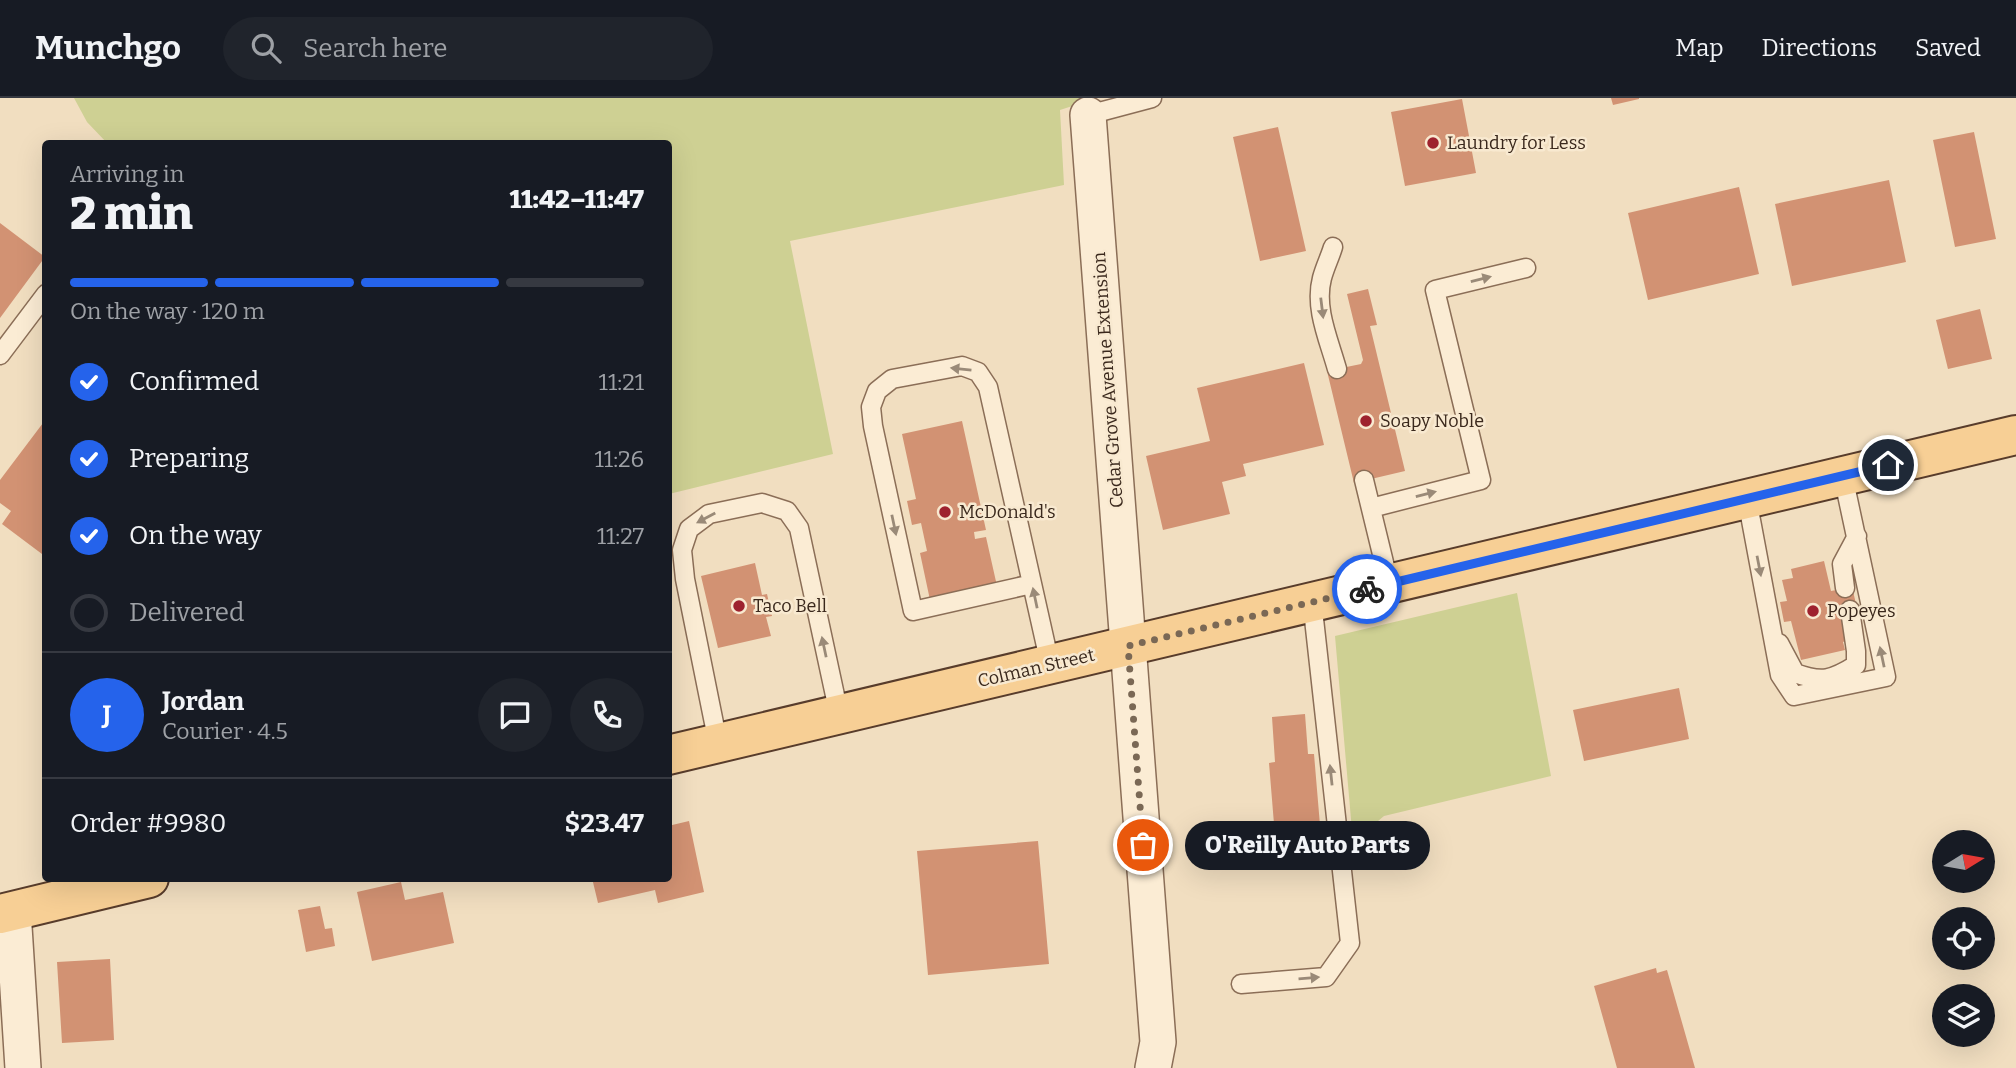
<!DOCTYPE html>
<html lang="en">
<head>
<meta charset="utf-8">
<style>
	:root { --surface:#171b24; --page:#20242c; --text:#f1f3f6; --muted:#9ea1a6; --line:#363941; --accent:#2563eb }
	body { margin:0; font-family:Bitter,serif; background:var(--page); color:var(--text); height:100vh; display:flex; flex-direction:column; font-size:26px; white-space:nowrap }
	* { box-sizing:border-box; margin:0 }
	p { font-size:23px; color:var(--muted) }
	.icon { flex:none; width:38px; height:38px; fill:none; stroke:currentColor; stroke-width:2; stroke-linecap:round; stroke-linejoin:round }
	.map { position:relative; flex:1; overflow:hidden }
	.side { position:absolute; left:42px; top:42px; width:630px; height:742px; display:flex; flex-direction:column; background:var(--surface); border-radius:7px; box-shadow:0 7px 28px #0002 }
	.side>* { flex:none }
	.needle { width:46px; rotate:79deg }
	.tools { position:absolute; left:1932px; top:732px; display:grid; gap:14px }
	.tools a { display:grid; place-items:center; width:63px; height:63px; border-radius:50%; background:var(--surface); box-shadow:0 7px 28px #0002; font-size:35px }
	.pin { position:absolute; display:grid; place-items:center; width:60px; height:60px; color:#fff; margin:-30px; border:4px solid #fff; border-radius:50%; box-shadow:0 2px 7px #0007 }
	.courier { position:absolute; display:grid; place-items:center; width:70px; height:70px; margin:-35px; border:5px solid #2563eb; border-radius:50%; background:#fff; color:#222; box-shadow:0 2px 9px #0007 }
	.bubble { position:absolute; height:49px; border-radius:24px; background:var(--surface); box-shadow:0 7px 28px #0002; font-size:23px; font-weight:800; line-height:49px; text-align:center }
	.summary em { font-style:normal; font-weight:800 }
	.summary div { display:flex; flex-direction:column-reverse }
	.summary { display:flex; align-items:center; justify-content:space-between; height:119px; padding:0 28px }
	h1 { font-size:46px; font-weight:800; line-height:52px }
	.bar { display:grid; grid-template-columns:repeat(4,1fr); gap:10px 7px; align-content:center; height:84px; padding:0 28px }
	.bar i { height:9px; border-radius:5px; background:var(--line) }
	.bar .current { background:var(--accent) }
	.bar p { grid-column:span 4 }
	.line { display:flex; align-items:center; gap:18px; padding:0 28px; border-top:2px solid var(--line) }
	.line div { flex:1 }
	.round { display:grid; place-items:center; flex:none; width:74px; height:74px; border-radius:37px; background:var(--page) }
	ol { padding:0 28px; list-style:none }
	li { display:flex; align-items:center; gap:21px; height:77px }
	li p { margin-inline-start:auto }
	li .icon { padding:7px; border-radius:50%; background:var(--accent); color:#fff; stroke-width:4 }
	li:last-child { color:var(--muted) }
	li i { width:38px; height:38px; border:4px solid var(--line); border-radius:50% }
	header { display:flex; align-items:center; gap:42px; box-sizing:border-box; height:98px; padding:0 35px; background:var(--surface); border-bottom:2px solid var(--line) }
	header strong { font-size:33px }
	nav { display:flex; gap:38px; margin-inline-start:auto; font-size:24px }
	.search { width:490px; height:63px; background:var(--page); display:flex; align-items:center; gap:18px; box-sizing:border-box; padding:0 24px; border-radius:38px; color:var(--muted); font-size:26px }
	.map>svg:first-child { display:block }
</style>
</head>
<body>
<header>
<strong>Munchgo</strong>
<div class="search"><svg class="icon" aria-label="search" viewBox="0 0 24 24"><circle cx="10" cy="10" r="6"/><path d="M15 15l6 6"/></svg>Search here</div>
<nav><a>Map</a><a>Directions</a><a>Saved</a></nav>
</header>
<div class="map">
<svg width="2016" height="970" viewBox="0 0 2016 970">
	<rect width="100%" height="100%" fill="#f1dec0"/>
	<!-- green -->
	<path fill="#ced093" d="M 74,0 L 1097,0 L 1060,12 L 1064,87 L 790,143 L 833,356 L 669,396 L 668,46 L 107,45 L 87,24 Z
		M 1517,495 L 1551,678 L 1384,718 L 1353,744 L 1335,538 Z"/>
	<!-- building -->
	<path fill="#d29273" d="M 1611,0 L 1639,0 L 1639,1 L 1613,7 Z
		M 1462,1 L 1476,75 L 1405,88 L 1391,14 Z
		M 1278,29 L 1306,153 L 1260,163 L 1233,39 Z
		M 1974,34 L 1996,141 L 1955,149 L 1933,42 Z
		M 1889,82 L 1906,164 L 1792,188 L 1775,106 Z
		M 1739,89 L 1759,176 L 1648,202 L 1628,115 Z
		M 0,125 L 45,159 L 0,220 Z
		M 1368,191 L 1377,227 L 1370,228 L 1405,373 L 1354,385 L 1327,273 L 1361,266 L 1363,262 L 1347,196 Z
		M 1980,211 L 1992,261 L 1948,271 L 1936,222 Z
		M 1304,265 L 1324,347 L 1243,366 L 1246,378 L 1222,384 L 1230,416 L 1163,432 L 1146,358 L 1210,343 L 1197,290 Z
		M 46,321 L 46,459 L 2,426 L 11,413 L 0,405 L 0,382 Z
		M 962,323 L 986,432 L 974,434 L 975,441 L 986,439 L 997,488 L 930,502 L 920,455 L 927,453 L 921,425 L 912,427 L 907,403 L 916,401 L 902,336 Z
		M 1824,463 L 1831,493 L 1852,489 L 1857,510 L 1839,514 L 1841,522 L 1843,522 L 1848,542 L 1843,544 L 1845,552 L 1801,562 L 1791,523 L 1784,524 L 1780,504 L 1787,503 L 1782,482 L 1793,480 L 1791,471 Z
		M 755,465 L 762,497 L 767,496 L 772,518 L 766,519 L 771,538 L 718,550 L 701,478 Z
		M 1679,590 L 1689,641 L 1584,663 L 1573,612 Z
		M 1305,616 L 1308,656 L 1314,656 L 1322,751 L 1297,753 L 1296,736 L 1275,738 L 1269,665 L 1275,664 L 1272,619 Z
		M 689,723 L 704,794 L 658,805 L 655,792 L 598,805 L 592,780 L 668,780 L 668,728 Z
		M 1038,743 L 1049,866 L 928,877 L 917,753 Z
		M 401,784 L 405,802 L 443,794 L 454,845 L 372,863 L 357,794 Z
		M 320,808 L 325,831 L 332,830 L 335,848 L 306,854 L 298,812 Z
		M 110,861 L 114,942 L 62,945 L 57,864 Z
		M 1656,870 L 1657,875 L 1667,872 L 1695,970 L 1617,970 L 1594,888 Z"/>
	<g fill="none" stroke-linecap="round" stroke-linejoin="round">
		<!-- lane casing -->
		<g stroke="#8b6e57" stroke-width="21">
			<path id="lane" d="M 1088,17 L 1152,0
				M 1333,149 C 1330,159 1325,169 1322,180 C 1314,210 1329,242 1337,271
				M 0,257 L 46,196
				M 1364,382 L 1389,485
				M 1747,401 L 1780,577 L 1794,598 L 1886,579 L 1843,378
				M 1371,410 L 1481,382 L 1435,192 L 1526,170
				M 1032,486 L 913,513 L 873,328 L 871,309 L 877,293 L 892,281 L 962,268 L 978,274 L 988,289 C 1009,381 1029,474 1050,566
				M 1845,490 L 1842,466 L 1857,438
				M 1779,545 L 1795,575 C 1822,585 1832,582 1856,567 L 1856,553 L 1850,512
				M 718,645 L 685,481 L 682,452 L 689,431 L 709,416 L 762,405 L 787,413 L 799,430 L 839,616
				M 1241,886 L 1326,879 L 1350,845 L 1312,503"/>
		</g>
		<!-- street casing -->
		<g stroke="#8b6e57" stroke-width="38">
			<path id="street" d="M 1088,17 L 1158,944 L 1153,970
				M 13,813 L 23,970"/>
		</g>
		<!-- primary casing -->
		<g stroke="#583c2b" stroke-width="42">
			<path id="primary" d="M 668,657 L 2016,337
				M 0,816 L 149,780"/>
		</g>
		<!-- lane -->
		<use href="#lane" stroke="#fbecd4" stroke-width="18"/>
		<!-- street -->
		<use href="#street" stroke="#fbecd4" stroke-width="35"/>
		<!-- primary -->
		<use href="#primary" stroke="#f7cf95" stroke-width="38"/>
	</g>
	<!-- one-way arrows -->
	<defs><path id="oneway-solid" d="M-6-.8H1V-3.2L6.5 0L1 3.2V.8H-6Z" transform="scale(1.75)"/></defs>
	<g fill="#9a8a78">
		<use href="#oneway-solid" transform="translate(1481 181) rotate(-14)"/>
		<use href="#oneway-solid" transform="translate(1322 210) rotate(83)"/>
		<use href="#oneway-solid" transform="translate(961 271) rotate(-174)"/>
		<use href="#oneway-solid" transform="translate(1426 396) rotate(-14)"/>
		<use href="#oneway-solid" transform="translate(706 420) rotate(152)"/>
		<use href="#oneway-solid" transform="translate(894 427) rotate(78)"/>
		<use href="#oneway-solid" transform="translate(1759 468) rotate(79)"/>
		<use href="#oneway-solid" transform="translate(1035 500) rotate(-102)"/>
		<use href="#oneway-solid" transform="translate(824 549) rotate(-102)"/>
		<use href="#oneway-solid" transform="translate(1882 559) rotate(-102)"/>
		<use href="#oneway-solid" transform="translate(1331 677) rotate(-96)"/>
		<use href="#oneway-solid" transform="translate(1309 880) rotate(-5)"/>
	</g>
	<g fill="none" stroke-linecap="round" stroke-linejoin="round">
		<!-- done -->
		<path stroke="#7a6855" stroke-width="7" stroke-dasharray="0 12.6" d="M 1143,747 L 1128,548 L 1367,491"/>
		<!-- route -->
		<path stroke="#2563eb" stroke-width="9" d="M 1367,491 L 1888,367"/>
	</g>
	<!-- markers -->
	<g fill="#9e222e" stroke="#f8e9d0" stroke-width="2.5">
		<circle cx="1433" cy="45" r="7"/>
		<circle cx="1366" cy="323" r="7"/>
		<circle cx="945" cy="414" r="7"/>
		<circle cx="739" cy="508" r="7"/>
		<circle cx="1813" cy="513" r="7"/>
	</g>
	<g text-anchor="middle" stroke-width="5" stroke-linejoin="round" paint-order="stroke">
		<!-- poi labels -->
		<g font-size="18" fill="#3a281c" stroke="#f8e9d0" text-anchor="start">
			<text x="1447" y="51">Laundry for Less</text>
			<text x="1380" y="329">Soapy Noble</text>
			<text x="959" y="420">McDonald's</text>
			<text x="753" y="514">Taco Bell</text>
			<text x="1827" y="519">Popeyes</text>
		</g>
		<!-- street labels -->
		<g font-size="18" fill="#3a281c" stroke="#f8e9d0">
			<text transform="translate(1108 282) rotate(-94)" y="6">Cedar Grove Avenue Extension</text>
			<text transform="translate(1036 570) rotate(-13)" y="6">Colman Street</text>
		</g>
	</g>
</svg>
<div class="tools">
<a><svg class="needle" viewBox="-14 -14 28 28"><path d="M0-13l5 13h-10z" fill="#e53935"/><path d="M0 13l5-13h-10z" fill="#9ea1a6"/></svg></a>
<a><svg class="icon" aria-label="locate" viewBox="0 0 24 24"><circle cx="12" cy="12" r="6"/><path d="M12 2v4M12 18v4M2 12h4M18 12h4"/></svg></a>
<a><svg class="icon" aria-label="layers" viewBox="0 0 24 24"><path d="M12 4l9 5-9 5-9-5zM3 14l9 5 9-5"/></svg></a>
</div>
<div class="pin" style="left:1143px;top:747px;background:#ea580c"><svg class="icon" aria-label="bag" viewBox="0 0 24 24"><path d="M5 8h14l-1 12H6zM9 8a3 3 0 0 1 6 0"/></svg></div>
<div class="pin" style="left:1888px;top:367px;background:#1f2937"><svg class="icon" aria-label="home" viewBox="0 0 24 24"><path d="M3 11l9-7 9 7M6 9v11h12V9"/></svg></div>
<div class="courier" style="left:1367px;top:491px"><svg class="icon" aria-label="bike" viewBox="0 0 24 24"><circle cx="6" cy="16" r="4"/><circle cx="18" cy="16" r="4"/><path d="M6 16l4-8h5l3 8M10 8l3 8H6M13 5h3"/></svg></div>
<div class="bubble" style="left:1185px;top:723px;width:245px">O'Reilly Auto Parts</div>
<section class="side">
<div class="summary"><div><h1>2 min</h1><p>Arriving in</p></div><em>11:42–11:47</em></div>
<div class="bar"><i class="current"></i><i class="current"></i><i class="current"></i><i></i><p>On the way · 120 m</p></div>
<ol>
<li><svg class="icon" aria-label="check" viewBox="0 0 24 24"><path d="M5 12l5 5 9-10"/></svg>Confirmed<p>11:21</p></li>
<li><svg class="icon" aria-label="check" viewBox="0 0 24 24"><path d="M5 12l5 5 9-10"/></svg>Preparing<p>11:26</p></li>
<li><svg class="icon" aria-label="check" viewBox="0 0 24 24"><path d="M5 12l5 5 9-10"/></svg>On the way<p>11:27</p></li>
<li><i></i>Delivered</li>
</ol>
<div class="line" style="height:126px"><b class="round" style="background:var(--accent);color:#fff">J</b><div><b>Jordan</b><p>Courier · 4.5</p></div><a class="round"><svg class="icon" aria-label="chat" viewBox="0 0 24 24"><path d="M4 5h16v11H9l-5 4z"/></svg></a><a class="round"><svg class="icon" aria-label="phone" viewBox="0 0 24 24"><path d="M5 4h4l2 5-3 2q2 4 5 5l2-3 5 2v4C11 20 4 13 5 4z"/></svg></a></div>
<div class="line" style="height:91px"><div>Order #9980</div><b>$23.47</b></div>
</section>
</div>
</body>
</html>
